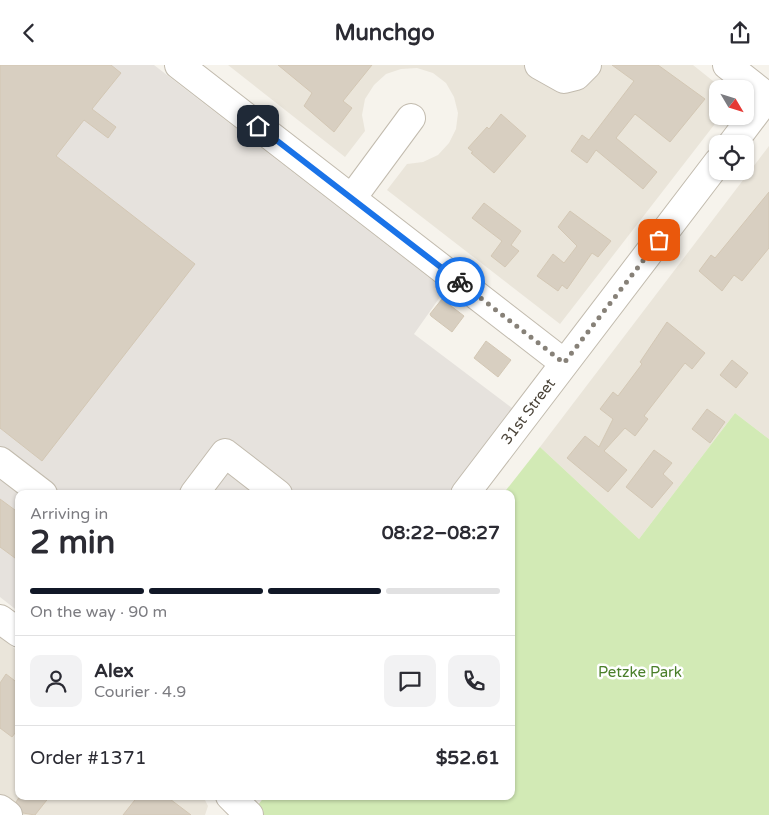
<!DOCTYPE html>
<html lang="en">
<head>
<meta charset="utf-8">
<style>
	:root { --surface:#fff; --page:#f2f2f3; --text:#2b2b33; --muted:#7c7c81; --line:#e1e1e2; --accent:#111827 }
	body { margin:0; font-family:"Varela Round",sans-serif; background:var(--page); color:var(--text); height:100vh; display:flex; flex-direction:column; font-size:19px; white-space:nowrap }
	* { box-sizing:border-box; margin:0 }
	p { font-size:16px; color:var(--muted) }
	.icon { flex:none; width:28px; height:28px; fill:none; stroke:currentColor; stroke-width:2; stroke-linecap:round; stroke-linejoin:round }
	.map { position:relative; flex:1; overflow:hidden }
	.drawer { position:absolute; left:15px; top:425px; width:500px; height:310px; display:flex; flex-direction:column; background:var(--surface); border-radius:10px; box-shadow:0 1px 4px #0004 }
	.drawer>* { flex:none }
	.needle { width:32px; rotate:128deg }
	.buttons { position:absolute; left:709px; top:15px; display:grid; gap:10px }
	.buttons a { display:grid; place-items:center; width:45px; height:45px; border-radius:10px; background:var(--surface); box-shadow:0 1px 4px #0004; font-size:25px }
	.pin { position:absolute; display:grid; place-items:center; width:42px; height:42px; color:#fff; margin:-21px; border-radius:10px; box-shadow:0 2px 8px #0006 }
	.courier { position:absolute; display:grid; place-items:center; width:50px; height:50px; margin:-25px; border:4px solid #1a73e8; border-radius:50%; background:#fff; color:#222; box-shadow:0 1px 6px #0007 }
	.headline em { font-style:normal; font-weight:800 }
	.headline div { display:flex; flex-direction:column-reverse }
	.headline { display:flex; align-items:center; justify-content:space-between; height:85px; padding:0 15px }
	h1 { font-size:32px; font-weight:800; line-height:38px }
	.bar { display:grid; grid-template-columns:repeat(4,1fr); gap:8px 5px; align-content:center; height:60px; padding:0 15px }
	.bar i { height:6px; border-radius:4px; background:var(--line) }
	.bar .on { background:var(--accent) }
	.bar p { grid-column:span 4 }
	.line { display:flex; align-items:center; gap:12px; padding:0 15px; border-top:1px solid var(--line) }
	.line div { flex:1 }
	.round { display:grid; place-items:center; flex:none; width:52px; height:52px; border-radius:10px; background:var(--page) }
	header { display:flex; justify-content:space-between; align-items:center; height:65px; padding:0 15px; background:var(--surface); font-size:22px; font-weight:800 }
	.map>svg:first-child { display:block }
</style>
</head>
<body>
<header><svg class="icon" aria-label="back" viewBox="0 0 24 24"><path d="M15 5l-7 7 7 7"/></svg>Munchgo<svg class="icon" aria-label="share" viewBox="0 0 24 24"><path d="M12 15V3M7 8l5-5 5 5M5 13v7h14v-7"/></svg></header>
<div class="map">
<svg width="769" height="750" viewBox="0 0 769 750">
	<rect width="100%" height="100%" fill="#f6f3ec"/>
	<!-- residential -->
	<path fill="#eae5da" d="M 228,0 L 693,0 L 723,24 L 718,24 L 718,51 L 721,51 L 560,259 L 387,125 L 407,99 L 423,97 L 438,90 L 449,78 L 456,64 L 458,48 L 454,32 L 446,18 L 433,8 L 417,3 L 401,4 L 386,9 L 374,20 L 365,34 L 362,50 L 365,66 L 345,92 Z
		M 769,81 L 769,374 L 735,348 L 639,474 L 540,382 Z
		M 0,572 L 19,587 L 19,731 L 203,731 L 208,741 L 205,750 L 0,750 Z"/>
	<!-- industrial -->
	<path fill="#e6e2dd" d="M 0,0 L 154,0 L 445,225 L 414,269 L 512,343 L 447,429 L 19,429 L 19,547 L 0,532 Z"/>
	<!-- green -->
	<path fill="#d2eab5" d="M 735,348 L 769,374 L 769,750 L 250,750 L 265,731 L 511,731 L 511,429 L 503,429 L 540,382 L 639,474 Z"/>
	<!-- building -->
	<path fill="#d8cfc1" stroke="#d3c7b4" d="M 0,0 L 111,0 L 121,8 L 92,44 L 116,62 L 108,73 L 84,55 L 56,91 L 195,199 L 42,396 L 0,363 Z
		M 278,0 L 372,0 L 343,36 L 352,43 L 334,67 L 304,41 L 312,28 Z
		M 612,0 L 658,0 L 705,34 L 670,77 L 635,49 L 616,73 L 657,107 L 643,124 L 596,85 L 587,98 L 571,86 L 582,70 L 589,75 L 634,16 Z
		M 501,49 L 526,71 L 494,108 L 471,88 L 473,87 L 468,83 L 487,62 L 489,64 Z
		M 769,127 L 769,183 L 742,216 L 734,210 L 722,226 L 699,206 L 711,190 L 715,193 Z
		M 484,138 L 521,166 L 511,180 L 519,186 L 505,202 L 491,191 L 502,176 L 472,153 Z
		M 570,146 L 611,176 L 598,192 L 592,188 L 567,224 L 562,220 L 558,226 L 537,211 L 553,189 L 564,198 L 577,181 L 558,162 Z
		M 442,234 L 464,251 L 452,267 L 431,251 L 430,249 Z
		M 667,257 L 705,288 L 692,304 L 685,298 L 644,351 L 648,354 L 635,371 L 625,363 L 604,386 L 627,405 L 608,427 L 567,393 L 585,371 L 599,382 L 613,354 L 600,344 L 613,327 L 618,331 L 642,299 L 640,297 Z
		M 486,276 L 511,295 L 498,312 L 474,293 Z
		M 732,295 L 748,308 L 736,323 L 720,310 Z
		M 707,344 L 725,357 L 710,378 L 692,364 Z
		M 654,385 L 672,398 L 663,409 L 673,418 L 652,443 L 626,422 Z
		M 0,434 L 19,448 L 19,496 L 0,482 Z
		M 6,609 L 19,619 L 19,663 L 12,672 L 0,663 L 0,618 Z
		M 20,731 L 50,731 L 35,750 L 23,748 L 16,737 Z
		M 138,731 L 166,731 L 191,750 L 123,750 Z"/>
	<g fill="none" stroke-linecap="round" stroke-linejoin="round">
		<!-- minor casing -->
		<g stroke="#c2bbae" stroke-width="30">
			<g id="minor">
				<path d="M 179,0 L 564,298"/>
				<path d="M 539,0 L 564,14 L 576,11 L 587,0"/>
				<path d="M 727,0 L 769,33"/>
				<path d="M 732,79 L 769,30"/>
				<path d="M 352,133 L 411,53"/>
				<path d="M 0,396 L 43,429"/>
				<path d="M 194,429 L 225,388 L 278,429"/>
				<path id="s1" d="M 465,429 L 718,97"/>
				<path d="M 0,554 L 19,568"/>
				<path d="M 230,731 L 249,750"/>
				<path d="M 0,744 L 8,750"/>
			</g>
		</g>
		<!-- minor -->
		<use href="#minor" stroke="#fff" stroke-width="28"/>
	</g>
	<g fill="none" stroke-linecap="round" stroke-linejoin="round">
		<!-- done -->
		<path stroke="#878178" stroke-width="5" stroke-dasharray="0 9" d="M 460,217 L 564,298 L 659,175"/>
		<!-- route -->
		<path stroke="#1a73e8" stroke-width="6" d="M 258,61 L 460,217"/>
	</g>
	<g text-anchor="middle" stroke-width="5" stroke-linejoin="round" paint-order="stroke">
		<!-- street labels -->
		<g font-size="15" fill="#4b4439" stroke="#fff">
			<text dy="5" stroke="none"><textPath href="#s1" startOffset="104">31st Street</textPath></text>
		</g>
		<!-- park labels -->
		<g font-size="15" fill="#4a7f2a" stroke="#fff">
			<text x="640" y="612">Petzke Park</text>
		</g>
	</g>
</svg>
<div class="buttons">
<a><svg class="needle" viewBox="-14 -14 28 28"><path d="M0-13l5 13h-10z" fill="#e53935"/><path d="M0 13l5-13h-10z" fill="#7c7c81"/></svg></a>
<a><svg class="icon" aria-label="locate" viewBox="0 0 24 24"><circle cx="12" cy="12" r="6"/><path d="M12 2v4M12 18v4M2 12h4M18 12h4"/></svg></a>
</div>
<div class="pin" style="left:659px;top:175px;background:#ea580c"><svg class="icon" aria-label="bag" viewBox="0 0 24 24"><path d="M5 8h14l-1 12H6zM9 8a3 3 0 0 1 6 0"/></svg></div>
<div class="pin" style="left:258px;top:61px;background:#1f2937"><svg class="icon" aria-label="home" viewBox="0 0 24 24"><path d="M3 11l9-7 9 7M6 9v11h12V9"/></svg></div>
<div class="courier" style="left:460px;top:217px"><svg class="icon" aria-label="bike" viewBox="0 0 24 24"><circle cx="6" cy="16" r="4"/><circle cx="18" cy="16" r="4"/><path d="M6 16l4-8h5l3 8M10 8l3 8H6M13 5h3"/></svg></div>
<section class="drawer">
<div class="headline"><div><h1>2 min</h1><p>Arriving in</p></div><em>08:22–08:27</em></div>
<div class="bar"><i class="on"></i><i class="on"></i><i class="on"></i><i></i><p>On the way · 90 m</p></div>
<div class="line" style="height:90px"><a class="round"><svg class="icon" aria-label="person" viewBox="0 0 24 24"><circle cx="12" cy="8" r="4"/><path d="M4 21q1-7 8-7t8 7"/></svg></a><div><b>Alex</b><p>Courier · 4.9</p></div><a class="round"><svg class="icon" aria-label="chat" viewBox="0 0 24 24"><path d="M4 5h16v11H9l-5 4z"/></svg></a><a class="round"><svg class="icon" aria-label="phone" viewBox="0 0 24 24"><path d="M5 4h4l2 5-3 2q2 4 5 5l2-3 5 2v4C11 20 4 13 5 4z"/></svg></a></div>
<div class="line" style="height:65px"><div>Order #1371</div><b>$52.61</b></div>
</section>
</div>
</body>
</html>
